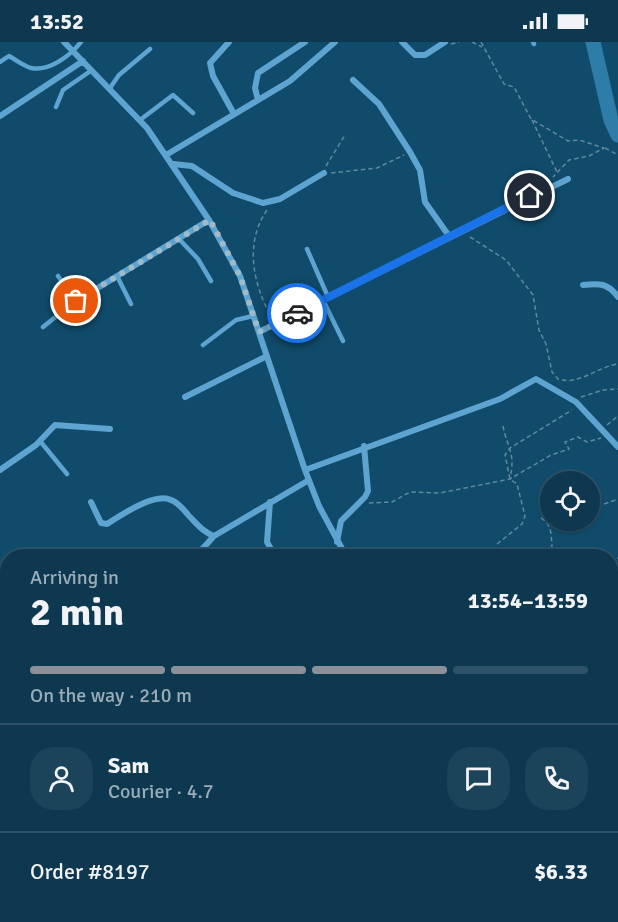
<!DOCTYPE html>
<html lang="en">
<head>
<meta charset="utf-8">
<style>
	:root { --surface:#0d3850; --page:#1b435a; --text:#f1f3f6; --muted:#9aacb7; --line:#2d5267; --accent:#8c9099 }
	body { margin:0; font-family:Signika,sans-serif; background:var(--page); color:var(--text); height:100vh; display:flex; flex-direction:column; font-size:22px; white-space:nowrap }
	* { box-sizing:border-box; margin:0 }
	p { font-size:20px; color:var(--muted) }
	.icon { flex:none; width:33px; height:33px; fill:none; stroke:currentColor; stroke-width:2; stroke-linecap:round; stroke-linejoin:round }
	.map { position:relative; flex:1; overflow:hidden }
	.side { position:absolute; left:0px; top:507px; width:618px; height:374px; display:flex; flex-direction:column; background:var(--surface); border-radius:24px 24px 0 0; box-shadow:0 2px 4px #0004,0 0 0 2px var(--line) }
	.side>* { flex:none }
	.fabs { position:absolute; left:540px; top:429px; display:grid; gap:12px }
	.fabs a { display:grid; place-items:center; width:60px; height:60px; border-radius:50%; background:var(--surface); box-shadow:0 2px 4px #0004,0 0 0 2px var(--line); font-size:30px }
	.pin { position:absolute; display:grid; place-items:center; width:51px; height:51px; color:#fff; margin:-26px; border:3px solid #fff; border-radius:50%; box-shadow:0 2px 6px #0007 }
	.courier { position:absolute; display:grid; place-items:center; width:60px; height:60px; margin:-30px; border:4px solid #1a73e8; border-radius:50%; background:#fff; color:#222; box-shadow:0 2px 8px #0007 }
	.headline em { font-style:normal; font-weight:800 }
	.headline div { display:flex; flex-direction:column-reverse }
	.headline { display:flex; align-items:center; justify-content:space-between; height:102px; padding:0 30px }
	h1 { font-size:39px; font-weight:800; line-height:45px }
	.bar { display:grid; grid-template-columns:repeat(4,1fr); gap:9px 6px; align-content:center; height:72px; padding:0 30px }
	.bar i { height:8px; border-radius:4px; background:var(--line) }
	.bar .selected { background:var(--accent) }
	.bar p { grid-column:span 4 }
	.line { display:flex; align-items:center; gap:15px; padding:0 30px; border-top:2px solid var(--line) }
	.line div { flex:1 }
	.round { display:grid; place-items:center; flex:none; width:63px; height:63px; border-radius:24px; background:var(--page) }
	.status { display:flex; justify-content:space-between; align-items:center; height:42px; padding:0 30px; background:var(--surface); direction:ltr }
	.status svg { height:16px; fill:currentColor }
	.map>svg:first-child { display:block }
</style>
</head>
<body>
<div class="status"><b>13:52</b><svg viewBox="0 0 49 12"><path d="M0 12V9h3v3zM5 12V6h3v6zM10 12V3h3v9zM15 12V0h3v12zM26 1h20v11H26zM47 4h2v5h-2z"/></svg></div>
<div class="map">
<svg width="618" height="880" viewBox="0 0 618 880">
	<rect width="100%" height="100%" fill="#114b6b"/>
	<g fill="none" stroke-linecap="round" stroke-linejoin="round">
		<!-- river -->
		<path stroke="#2e7ca8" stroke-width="15" d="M 593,0 L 611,78 L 618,93"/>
		<!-- path -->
		<path stroke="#60889e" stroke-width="1.5" stroke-dasharray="4.5 3" stroke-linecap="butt" d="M 472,0 L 482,5
			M 481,0 L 504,42 L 514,45 L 531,77 L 568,99 L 579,98 L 604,106 L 589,114 L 569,118 L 553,135
			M 451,2 L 459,0
			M 532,78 L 557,130
			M 605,106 L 618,113
			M 326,124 L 345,93
			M 331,131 L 377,126 L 404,113
			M 267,168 C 244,201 253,243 272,276
			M 470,195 L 506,218 L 533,253 L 539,288 L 546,302 L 552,330 L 558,337 C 578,344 599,324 618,322
			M 581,355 L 603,348 L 618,347
			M 607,383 L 618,374
			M 503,384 C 507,405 516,411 510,436
			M 369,461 L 392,460 L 410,450 L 440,451 L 510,437 L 551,413 L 569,407 L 565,400 L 578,395 L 587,400 L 601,396
			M 590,467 L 618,457
			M 542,474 L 550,473
			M 541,476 C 555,484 550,500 553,514
			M 497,502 L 522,482 L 525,474 L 517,442 L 510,437 L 505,413 L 510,406 L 572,368
			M 560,514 L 573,510 L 576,514
			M 610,518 L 618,516
			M 618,642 L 615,644 L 618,646"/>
		<!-- service -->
		<path stroke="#5da4d1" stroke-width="4.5" d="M 533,0 L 534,2
			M 0,20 L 9,14 C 16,18 24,24 31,26 C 49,30 71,13 81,0
			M 110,46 L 119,33 L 150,7
			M 56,65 L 63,48 L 92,28
			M 140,78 L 173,53 L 193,71
			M 179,197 L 198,217 L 211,239
			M 307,207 L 328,255
			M 58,234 L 76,259
			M 117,234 L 131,262
			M 323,258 L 343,299
			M 43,285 L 73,261
			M 203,303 L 236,278 L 253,274
			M 40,399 L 67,432
			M 227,873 L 243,880"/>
		<!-- minor -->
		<path stroke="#5da4d1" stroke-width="6" d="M 64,0 L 147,86 L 209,178 L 240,234 L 305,428 L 319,464 L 346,514
			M 229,0 L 210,21 L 213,34 L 234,72
			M 402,0 L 415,13 L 425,13 L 445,0
			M 353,38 L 379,62 L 410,110 L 420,128 L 425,160 L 449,194
			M 258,58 L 255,46 L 258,31 L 305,0
			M 0,74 L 83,19
			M 166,113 L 290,39 L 335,0
			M 173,122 L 192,124 L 233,151 L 263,161 L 280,157 L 324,131
			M 583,243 C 599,241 608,241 618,255
			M 73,261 L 209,178
			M 259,290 L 568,137
			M 185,355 L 267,314
			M 0,428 L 36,403 L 55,383 L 110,387
			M 305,428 L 500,357 L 536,337 L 576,360 L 618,405
			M 91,460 L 101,481 L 107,482 C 121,473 155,450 171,458 C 178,460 184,468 189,474 C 197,482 203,490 214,494 L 309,438
			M 270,460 L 267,500 L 275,514
			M 337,500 L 341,479 L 365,455 L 368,449 L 364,404
			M 196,514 L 214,494
			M 0,768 L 8,768
			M 610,807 L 618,804
			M 139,880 L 144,873
			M 443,880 L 450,873"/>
		<!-- trunk -->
		<path stroke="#1cb8ac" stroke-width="14" d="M 0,575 L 8,578
			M 0,586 L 8,589
			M 539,873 L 546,879
			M 579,880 L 580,873"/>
	</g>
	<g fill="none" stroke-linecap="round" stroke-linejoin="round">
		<!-- done -->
		<path stroke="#a1bac8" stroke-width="6" stroke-dasharray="0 10.8" d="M 76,259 L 210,178 L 240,234 L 259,290 L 297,271"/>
		<!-- route -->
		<path stroke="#1a73e8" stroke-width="8" d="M 297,271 L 530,154"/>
	</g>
</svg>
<div class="fabs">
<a><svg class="icon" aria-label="locate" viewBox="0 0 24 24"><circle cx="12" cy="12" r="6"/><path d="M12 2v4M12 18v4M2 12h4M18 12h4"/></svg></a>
</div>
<div class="pin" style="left:76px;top:259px;background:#ea580c"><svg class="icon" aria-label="bag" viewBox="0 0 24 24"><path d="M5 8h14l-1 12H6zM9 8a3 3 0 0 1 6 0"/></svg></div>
<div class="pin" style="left:530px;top:154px;background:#1f2937"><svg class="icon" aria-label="home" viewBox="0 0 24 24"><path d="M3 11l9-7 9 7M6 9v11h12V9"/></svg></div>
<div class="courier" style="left:297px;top:271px"><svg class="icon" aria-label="car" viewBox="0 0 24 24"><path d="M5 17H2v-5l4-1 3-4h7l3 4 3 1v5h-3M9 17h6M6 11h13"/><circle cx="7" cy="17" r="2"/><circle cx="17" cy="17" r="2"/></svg></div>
<section class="side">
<div class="headline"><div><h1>2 min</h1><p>Arriving in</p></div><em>13:54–13:59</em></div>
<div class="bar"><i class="selected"></i><i class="selected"></i><i class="selected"></i><i></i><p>On the way · 210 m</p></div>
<div class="line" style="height:108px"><a class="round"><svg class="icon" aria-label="person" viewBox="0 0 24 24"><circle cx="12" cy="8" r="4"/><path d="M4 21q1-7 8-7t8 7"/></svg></a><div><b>Sam</b><p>Courier · 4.7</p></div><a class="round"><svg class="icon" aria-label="chat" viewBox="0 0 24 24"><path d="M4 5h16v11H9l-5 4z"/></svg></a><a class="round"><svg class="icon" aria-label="phone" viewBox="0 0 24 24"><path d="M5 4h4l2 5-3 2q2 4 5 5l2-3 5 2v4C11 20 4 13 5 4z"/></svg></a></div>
<div class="line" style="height:78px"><div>Order #8197</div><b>$6.33</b></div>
</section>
</div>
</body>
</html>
